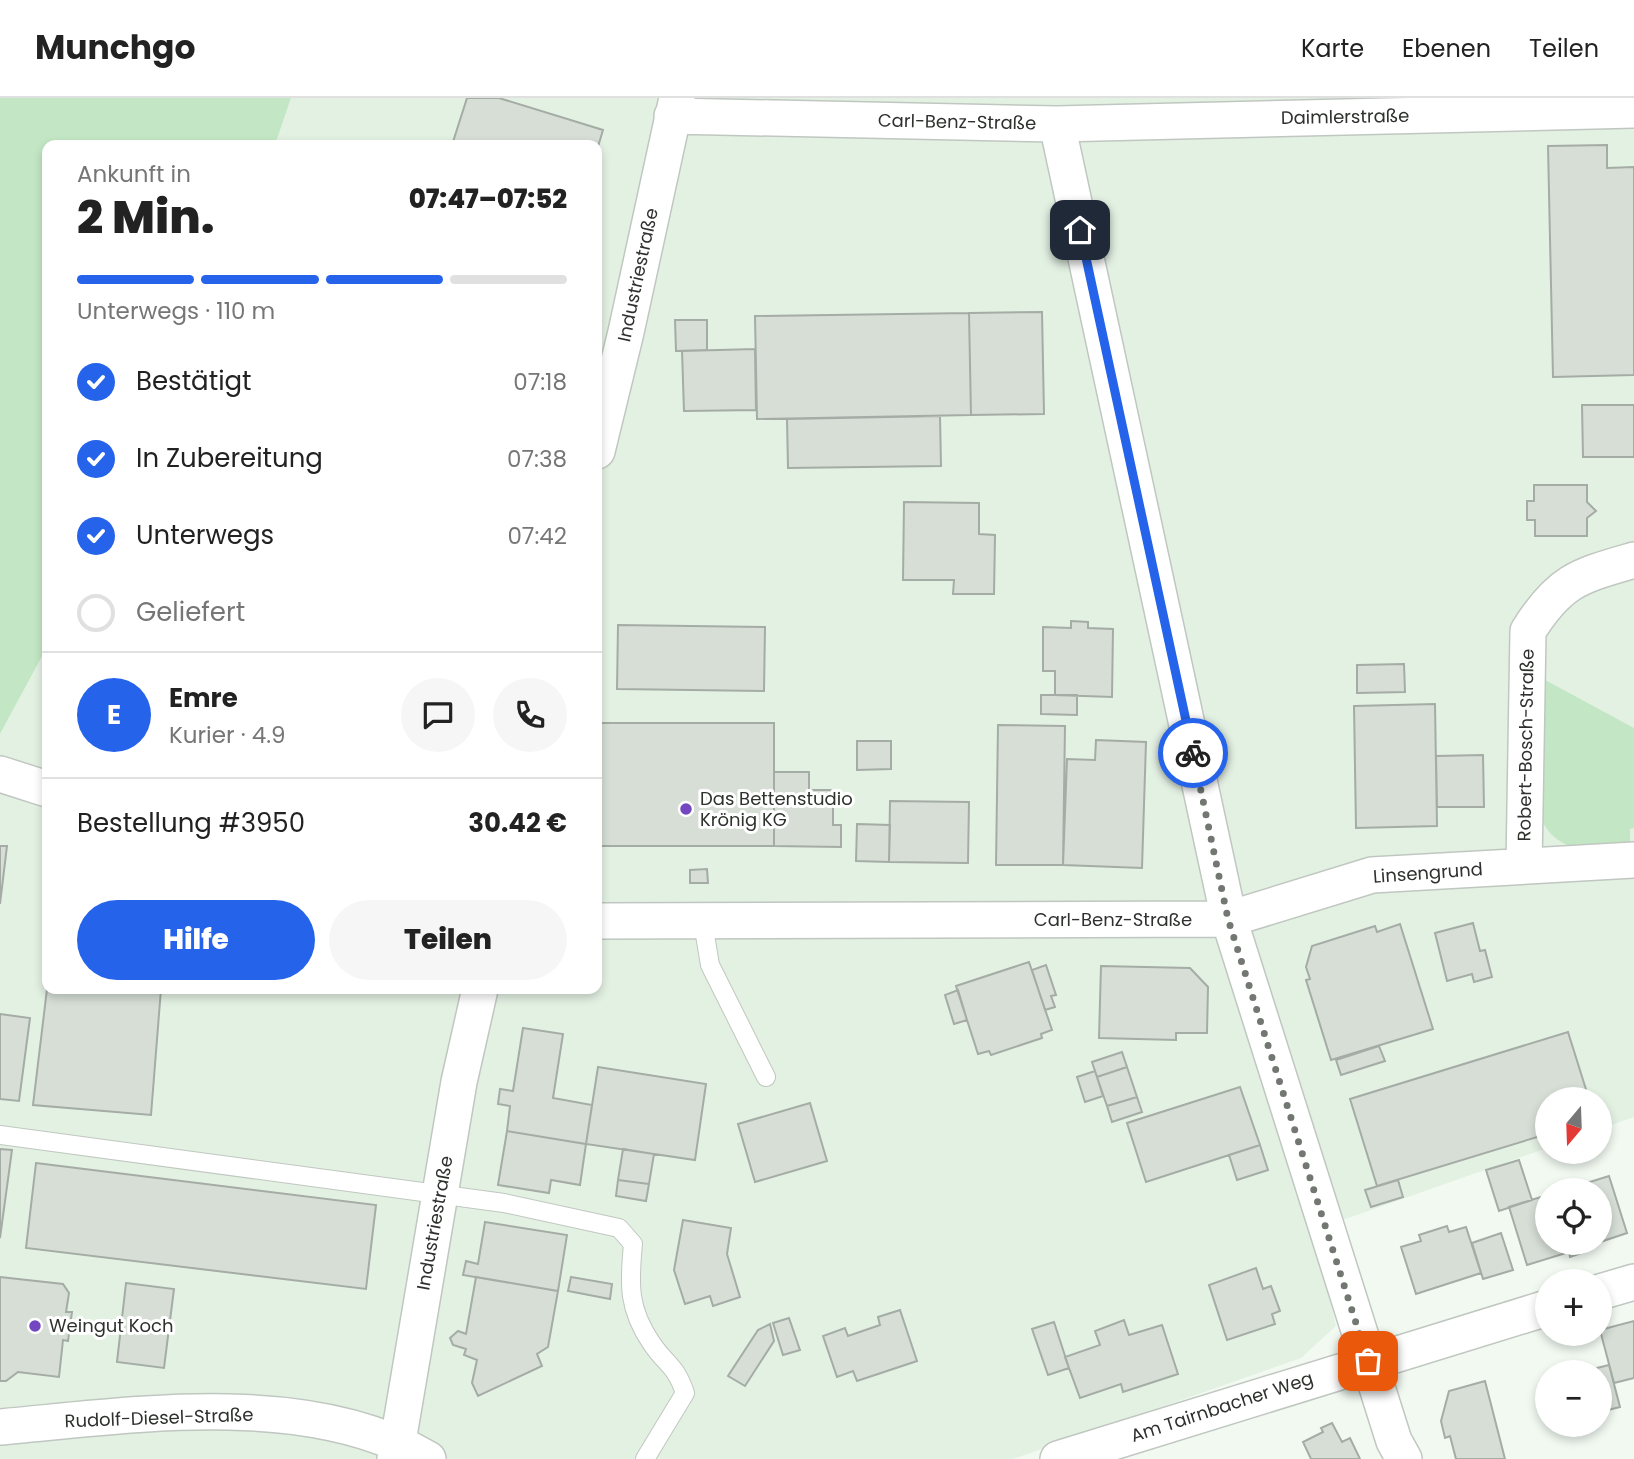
<!DOCTYPE html>
<html lang="de">
<head>
<meta charset="utf-8">
<style>
	:root { --surface:#fff; --page:#f6f6f6; --text:#222; --muted:#767676; --line:#e0e0e0; --accent:#2563eb }
	body { margin:0; font-family:Poppins,sans-serif; background:var(--page); color:var(--text); height:100vh; display:flex; flex-direction:column; font-size:26px; white-space:nowrap }
	* { box-sizing:border-box; margin:0 }
	p { font-size:23px; color:var(--muted) }
	.icon { flex:none; width:38px; height:38px; fill:none; stroke:currentColor; stroke-width:2; stroke-linecap:round; stroke-linejoin:round }
	.map { position:relative; flex:1; overflow:hidden }
	.side { position:absolute; left:42px; top:42px; width:560px; height:854px; display:flex; flex-direction:column; background:var(--surface); border-radius:14px; box-shadow:0 4px 10px #0003 }
	.side>* { flex:none }
	.needle { width:46px; rotate:199deg }
	.buttons { position:absolute; left:1535px; top:989px; display:grid; gap:14px }
	.buttons a { display:grid; place-items:center; width:77px; height:77px; border-radius:50%; background:var(--surface); box-shadow:0 4px 10px #0003; font-size:35px }
	.pin { position:absolute; display:grid; place-items:center; width:60px; height:60px; color:#fff; margin:-30px; border-radius:14px; box-shadow:0 4px 10px #0006 }
	.courier { position:absolute; display:grid; place-items:center; width:70px; height:70px; margin:-35px; border:5px solid #2563eb; border-radius:50%; background:#fff; color:#222; box-shadow:0 2px 9px #0007 }
	.summary em { font-style:normal; font-weight:800 }
	.summary div { display:flex; flex-direction:column-reverse }
	.summary { display:flex; align-items:center; justify-content:space-between; height:119px; padding:0 35px }
	h1 { font-size:46px; font-weight:800; line-height:52px }
	.bar { display:grid; grid-template-columns:repeat(4,1fr); gap:10px 7px; align-content:center; height:84px; padding:0 35px }
	.bar i { height:9px; border-radius:5px; background:var(--line) }
	.bar .selected { background:var(--accent) }
	.bar p { grid-column:span 4 }
	.line { display:flex; align-items:center; gap:18px; padding:0 35px; border-top:2px solid var(--line) }
	.line div { flex:1 }
	.round { display:grid; place-items:center; flex:none; width:74px; height:74px; border-radius:37px; background:var(--page) }
	ol { padding:0 35px; list-style:none }
	li { display:flex; align-items:center; gap:21px; height:77px }
	li p { margin-inline-start:auto }
	li .icon { padding:7px; border-radius:50%; background:var(--accent); color:#fff; stroke-width:4 }
	li:last-child { color:var(--muted) }
	li i { width:38px; height:38px; border:4px solid var(--line); border-radius:50% }
	.action { display:flex; gap:14px; margin-top:auto; padding:14px 35px }
	.action a { flex:1; height:80px; border-radius:42px; background:var(--accent); color:#fff; font-size:28px; font-weight:800; line-height:80px; text-align:center }
	.action a+a { background:var(--page); color:var(--text) }
	header { display:flex; align-items:center; gap:42px; box-sizing:border-box; height:98px; padding:0 35px; background:var(--surface); border-bottom:2px solid var(--line) }
	header strong { font-size:33px }
	nav { display:flex; gap:38px; margin-inline-start:auto; font-size:24px }
	.map>svg:first-child { display:block }
</style>
</head>
<body>
<header>
<strong>Munchgo</strong>
<nav><a>Karte</a><a>Ebenen</a><a>Teilen</a></nav>
</header>
<div class="map">
<svg width="1634" height="1361" viewBox="0 0 1634 1361">
	<rect width="100%" height="100%" fill="#f1f9f1"/>
	<!-- built -->
	<path fill="#e3f1e3" d="M 291,0 L 1634,0 L 1634,1019 L 1600,1031 L 1600,1001 L 1547,1001 L 1547,1050 L 1314,1132 L 1336,1228 L 1301,1260 L 1013,1361 L 0,1361 L 0,636 L 47,549 L 47,891 L 597,891 L 597,47 L 275,47 Z"/>
	<!-- green -->
	<path fill="#c3e7c5" d="M 0,0 L 291,0 L 275,47 L 47,47 L 47,549 L 0,636 Z
		M 1536,577 L 1634,630 L 1634,730 L 1630,731 L 1630,752 C 1596,751 1563,759 1543,725 Z"/>
	<!-- building -->
	<path fill="#d6ded6" stroke="#a4aca5" stroke-width="2" d="M 467,0 L 499,0 L 603,32 L 597,52 L 597,47 L 452,47 Z
		M 1607,47 L 1607,70 L 1634,69 L 1634,277 L 1553,279 L 1548,48 Z
		M 1042,214 L 1044,316 L 971,317 L 969,215 Z
		M 969,215 L 971,317 L 757,321 L 755,218 Z
		M 675,222 L 707,222 L 707,252 L 676,253 Z
		M 755,251 L 756,312 L 684,313 L 682,253 Z
		M 1582,307 L 1634,307 L 1634,359 L 1583,359 Z
		M 940,318 L 941,368 L 788,370 L 787,321 Z
		M 1534,387 L 1587,387 L 1587,404 L 1596,413 L 1587,420 L 1587,438 L 1535,438 L 1535,422 L 1527,422 L 1527,403 L 1534,403 Z
		M 904,404 L 979,405 L 979,436 L 995,437 L 994,496 L 953,496 L 954,482 L 903,482 Z
		M 1071,523 L 1088,524 L 1088,530 L 1113,531 L 1112,599 L 1055,597 L 1055,573 L 1043,573 L 1043,529 L 1071,530 Z
		M 618,527 L 765,529 L 764,593 L 617,591 Z
		M 1404,566 L 1405,594 L 1357,595 L 1357,567 Z
		M 1041,597 L 1077,597 L 1077,617 L 1041,616 Z
		M 1435,606 L 1437,728 L 1356,730 L 1354,608 Z
		M 598,625 L 774,625 L 774,748 L 597,748 Z
		M 998,627 L 1065,628 L 1063,767 L 996,767 Z
		M 1096,642 L 1146,644 L 1142,770 L 1063,767 L 1067,661 L 1095,662 Z
		M 857,643 L 891,643 L 891,671 L 857,672 Z
		M 1483,657 L 1484,709 L 1437,709 L 1436,658 Z
		M 774,674 L 809,674 L 809,692 L 833,692 L 833,727 L 841,727 L 841,749 L 774,748 Z
		M 890,703 L 969,704 L 968,765 L 889,764 Z
		M 857,726 L 890,727 L 889,764 L 856,763 Z
		M 0,748 L 7,748 L 0,806 Z
		M 707,771 L 708,785 L 690,785 L 690,772 Z
		M 1473,825 L 1480,853 L 1485,852 L 1492,879 L 1474,884 L 1472,876 L 1447,883 L 1435,835 Z
		M 1400,826 L 1433,931 L 1331,962 L 1306,882 L 1310,881 L 1306,869 L 1312,848 L 1375,828 L 1377,834 Z
		M 1029,864 L 1052,932 L 1041,936 L 1042,940 L 991,957 L 989,953 L 978,956 L 956,888 Z
		M 1046,867 L 1056,897 L 1051,898 L 1055,909 L 1045,912 L 1032,872 Z
		M 1101,868 L 1190,870 L 1208,889 L 1207,935 L 1176,935 L 1176,942 L 1099,940 Z
		M 47,891 L 161,891 L 151,1017 L 33,1007 Z
		M 958,892 L 967,922 L 954,926 L 945,897 Z
		M 0,916 L 30,920 L 19,1003 L 0,1001 Z
		M 523,930 L 563,936 L 553,1000 L 592,1007 L 586,1046 L 507,1033 L 510,1008 L 498,1006 L 500,991 L 513,993 Z
		M 1568,934 L 1589,1001 L 1547,1001 L 1547,1036 L 1377,1088 L 1350,1001 Z
		M 1379,948 L 1385,963 L 1341,977 L 1336,962 Z
		M 1122,954 L 1127,969 L 1097,979 L 1092,964 Z
		M 598,969 L 706,986 L 695,1062 L 586,1046 Z
		M 1127,969 L 1137,999 L 1107,1008 L 1097,979 Z
		M 1095,973 L 1103,998 L 1085,1004 L 1077,979 Z
		M 1240,989 L 1260,1047 L 1146,1084 L 1127,1025 Z
		M 1137,999 L 1142,1014 L 1112,1024 L 1107,1008 Z
		M 810,1005 L 827,1063 L 755,1084 L 738,1026 Z
		M 507,1033 L 586,1046 L 580,1087 L 551,1082 L 549,1095 L 498,1087 Z
		M 1260,1047 L 1268,1072 L 1237,1082 L 1229,1057 Z
		M 0,1051 L 12,1052 L 0,1140 Z
		M 623,1051 L 654,1056 L 649,1086 L 618,1082 Z
		M 1519,1062 L 1532,1102 L 1499,1113 L 1486,1072 Z
		M 36,1065 L 376,1107 L 366,1191 L 26,1150 Z
		M 1609,1078 L 1627,1135 L 1600,1144 L 1600,1092 L 1564,1092 Z
		M 618,1082 L 649,1086 L 646,1103 L 616,1098 Z
		M 1398,1082 L 1403,1099 L 1371,1109 L 1365,1092 Z
		M 1547,1097 L 1547,1144 L 1598,1144 L 1583,1149 L 1585,1154 L 1570,1159 L 1569,1154 L 1527,1167 L 1509,1109 Z
		M 683,1122 L 731,1130 L 727,1156 L 740,1199 L 713,1208 L 710,1198 L 685,1206 L 674,1172 Z
		M 485,1124 L 567,1137 L 558,1193 L 463,1177 L 466,1163 L 478,1166 Z
		M 1447,1128 L 1449,1134 L 1466,1129 L 1481,1175 L 1416,1196 L 1401,1149 L 1421,1143 L 1419,1137 Z
		M 1501,1135 L 1513,1172 L 1483,1181 L 1472,1145 Z
		M 1256,1170 L 1263,1191 L 1271,1188 L 1280,1213 L 1272,1216 L 1275,1226 L 1227,1242 L 1209,1187 Z
		M 0,1179 L 63,1186 L 69,1195 L 66,1214 L 72,1214 L 68,1243 L 63,1242 L 59,1279 L 18,1274 L 6,1283 L 0,1283 Z
		M 476,1179 L 558,1193 L 548,1249 L 537,1256 L 542,1268 L 478,1298 L 472,1285 L 477,1262 L 464,1257 L 466,1251 L 453,1247 L 450,1240 L 458,1233 L 466,1236 Z
		M 571,1179 L 612,1186 L 610,1201 L 568,1193 Z
		M 126,1185 L 174,1191 L 164,1270 L 117,1264 Z
		M 900,1212 L 917,1263 L 857,1283 L 853,1273 L 837,1279 L 823,1238 L 845,1230 L 848,1238 L 880,1227 L 878,1219 Z
		M 789,1220 L 800,1252 L 783,1257 L 773,1225 Z
		M 1124,1222 L 1129,1237 L 1162,1227 L 1178,1276 L 1123,1294 L 1121,1286 L 1080,1300 L 1065,1259 L 1100,1247 L 1095,1233 Z
		M 1634,1223 L 1634,1280 L 1614,1285 L 1600,1232 Z
		M 1054,1224 L 1069,1270 L 1048,1277 L 1032,1231 Z
		M 770,1226 L 774,1243 L 745,1288 L 728,1278 L 758,1232 Z
		M 1609,1267 L 1620,1309 L 1600,1314 L 1600,1274 L 1581,1274 Z
		M 1485,1283 L 1505,1361 L 1456,1361 L 1450,1338 L 1445,1340 L 1441,1323 L 1449,1293 Z
		M 1332,1325 L 1342,1344 L 1350,1340 L 1360,1361 L 1311,1361 L 1303,1344 L 1323,1334 L 1321,1330 Z"/>
	<g fill="none" stroke-linecap="round" stroke-linejoin="round">
		<!-- lane casing -->
		<g stroke="#c0c7c0" stroke-width="20">
			<path id="lane" d="M 703,825 L 710,867 L 766,979
				M 0,1037 L 504,1105 L 619,1130 L 633,1146 C 629,1187 628,1211 652,1246 C 667,1268 675,1266 685,1295 L 645,1361"/>
		</g>
		<!-- street casing -->
		<g stroke="#c0c7c0" stroke-width="38">
			<path id="street" d="M 1057,26 L 1634,12
				M 597,353 L 626,234 L 677,0
				M 0,676 L 47,691
				M 1524,768 L 1528,533 C 1560,482 1579,478 1634,462
				M 597,823 L 1229,821 L 1057,26 L 672,18
				M 1600,1194 L 1634,1184
				M 0,1329 C 134,1317 308,1290 428,1361
				M 395,1361 L 459,984 L 480,891
				M 1058,1361 L 1547,1210
				M 1404,1361 L 1394,1343 L 1229,821 L 1372,777 L 1634,762"/>
		</g>
		<!-- lane -->
		<use href="#lane" stroke="#fff" stroke-width="18"/>
		<!-- street -->
		<use href="#street" stroke="#fff" stroke-width="35"/>
	</g>
	<g fill="none" stroke-linecap="round" stroke-linejoin="round">
		<!-- done -->
		<path stroke="#727772" stroke-width="7" stroke-dasharray="0 12.6" d="M 1193,655 L 1228,821 L 1368,1263"/>
		<!-- route -->
		<path stroke="#2563eb" stroke-width="9" d="M 1080,132 L 1193,655"/>
	</g>
	<!-- markers -->
	<g fill="#7347c0" stroke="#fff" stroke-width="2.5">
		<circle cx="686" cy="711" r="7"/>
		<circle cx="35" cy="1228" r="7"/>
	</g>
	<g text-anchor="middle" stroke-width="6" stroke-linejoin="round" paint-order="stroke">
		<!-- street labels -->
		<g font-size="18" fill="#2e312e" stroke="#fff">
			<text transform="translate(1345 19) rotate(-1)" y="6">Daimlerstraße</text>
			<text transform="translate(957 24) rotate(1)" y="6">Carl-Benz-Straße</text>
			<text transform="translate(638 177) rotate(-78)" y="6">Industriestraße</text>
			<text transform="translate(1526 647) rotate(-89)" y="6">Robert-Bosch-Straße</text>
			<text transform="translate(1428 775) rotate(-4)" y="6">Linsengrund</text>
			<text x="1113" y="828">Carl-Benz-Straße</text>
			<text transform="translate(435 1125) rotate(-80)" y="6">Industriestraße</text>
			<text transform="translate(1222 1309) rotate(-18)" y="6">Am Tairnbacher Weg</text>
			<text transform="translate(159 1320) rotate(-2)" y="6">Rudolf-Diesel-Straße</text>
		</g>
		<!-- poi labels -->
		<g font-size="18" fill="#2e312e" stroke="#fff" text-anchor="start">
			<text x="700" y="707">Das Bettenstudio<tspan x="700" dy="21">Krönig KG</tspan></text>
			<text x="49" y="1234">Weingut Koch</text>
		</g>
	</g>
</svg>
<div class="buttons">
<a><svg class="needle" viewBox="-14 -14 28 28"><path d="M0-13l5 13h-10z" fill="#e53935"/><path d="M0 13l5-13h-10z" fill="#767676"/></svg></a>
<a><svg class="icon" aria-label="locate" viewBox="0 0 24 24"><circle cx="12" cy="12" r="6"/><path d="M12 2v4M12 18v4M2 12h4M18 12h4"/></svg></a>
<a>+</a>
<a>−</a>
</div>
<div class="pin" style="left:1368px;top:1263px;background:#ea580c"><svg class="icon" aria-label="bag" viewBox="0 0 24 24"><path d="M5 8h14l-1 12H6zM9 8a3 3 0 0 1 6 0"/></svg></div>
<div class="pin" style="left:1080px;top:132px;background:#1f2937"><svg class="icon" aria-label="home" viewBox="0 0 24 24"><path d="M3 11l9-7 9 7M6 9v11h12V9"/></svg></div>
<div class="courier" style="left:1193px;top:655px"><svg class="icon" aria-label="bike" viewBox="0 0 24 24"><circle cx="6" cy="16" r="4"/><circle cx="18" cy="16" r="4"/><path d="M6 16l4-8h5l3 8M10 8l3 8H6M13 5h3"/></svg></div>
<section class="side">
<div class="summary"><div><h1>2 Min.</h1><p>Ankunft in</p></div><em>07:47–07:52</em></div>
<div class="bar"><i class="selected"></i><i class="selected"></i><i class="selected"></i><i></i><p>Unterwegs · 110 m</p></div>
<ol>
<li><svg class="icon" aria-label="check" viewBox="0 0 24 24"><path d="M5 12l5 5 9-10"/></svg>Bestätigt<p>07:18</p></li>
<li><svg class="icon" aria-label="check" viewBox="0 0 24 24"><path d="M5 12l5 5 9-10"/></svg>In Zubereitung<p>07:38</p></li>
<li><svg class="icon" aria-label="check" viewBox="0 0 24 24"><path d="M5 12l5 5 9-10"/></svg>Unterwegs<p>07:42</p></li>
<li><i></i>Geliefert</li>
</ol>
<div class="line" style="height:126px"><b class="round" style="background:var(--accent);color:#fff">E</b><div><b>Emre</b><p>Kurier · 4.9</p></div><a class="round"><svg class="icon" aria-label="chat" viewBox="0 0 24 24"><path d="M4 5h16v11H9l-5 4z"/></svg></a><a class="round"><svg class="icon" aria-label="phone" viewBox="0 0 24 24"><path d="M5 4h4l2 5-3 2q2 4 5 5l2-3 5 2v4C11 20 4 13 5 4z"/></svg></a></div>
<div class="line" style="height:91px"><div>Bestellung #3950</div><b>30.42 €</b></div>
<div class="action"><a>Hilfe</a><a>Teilen</a></div>
</section>
</div>
</body>
</html>
